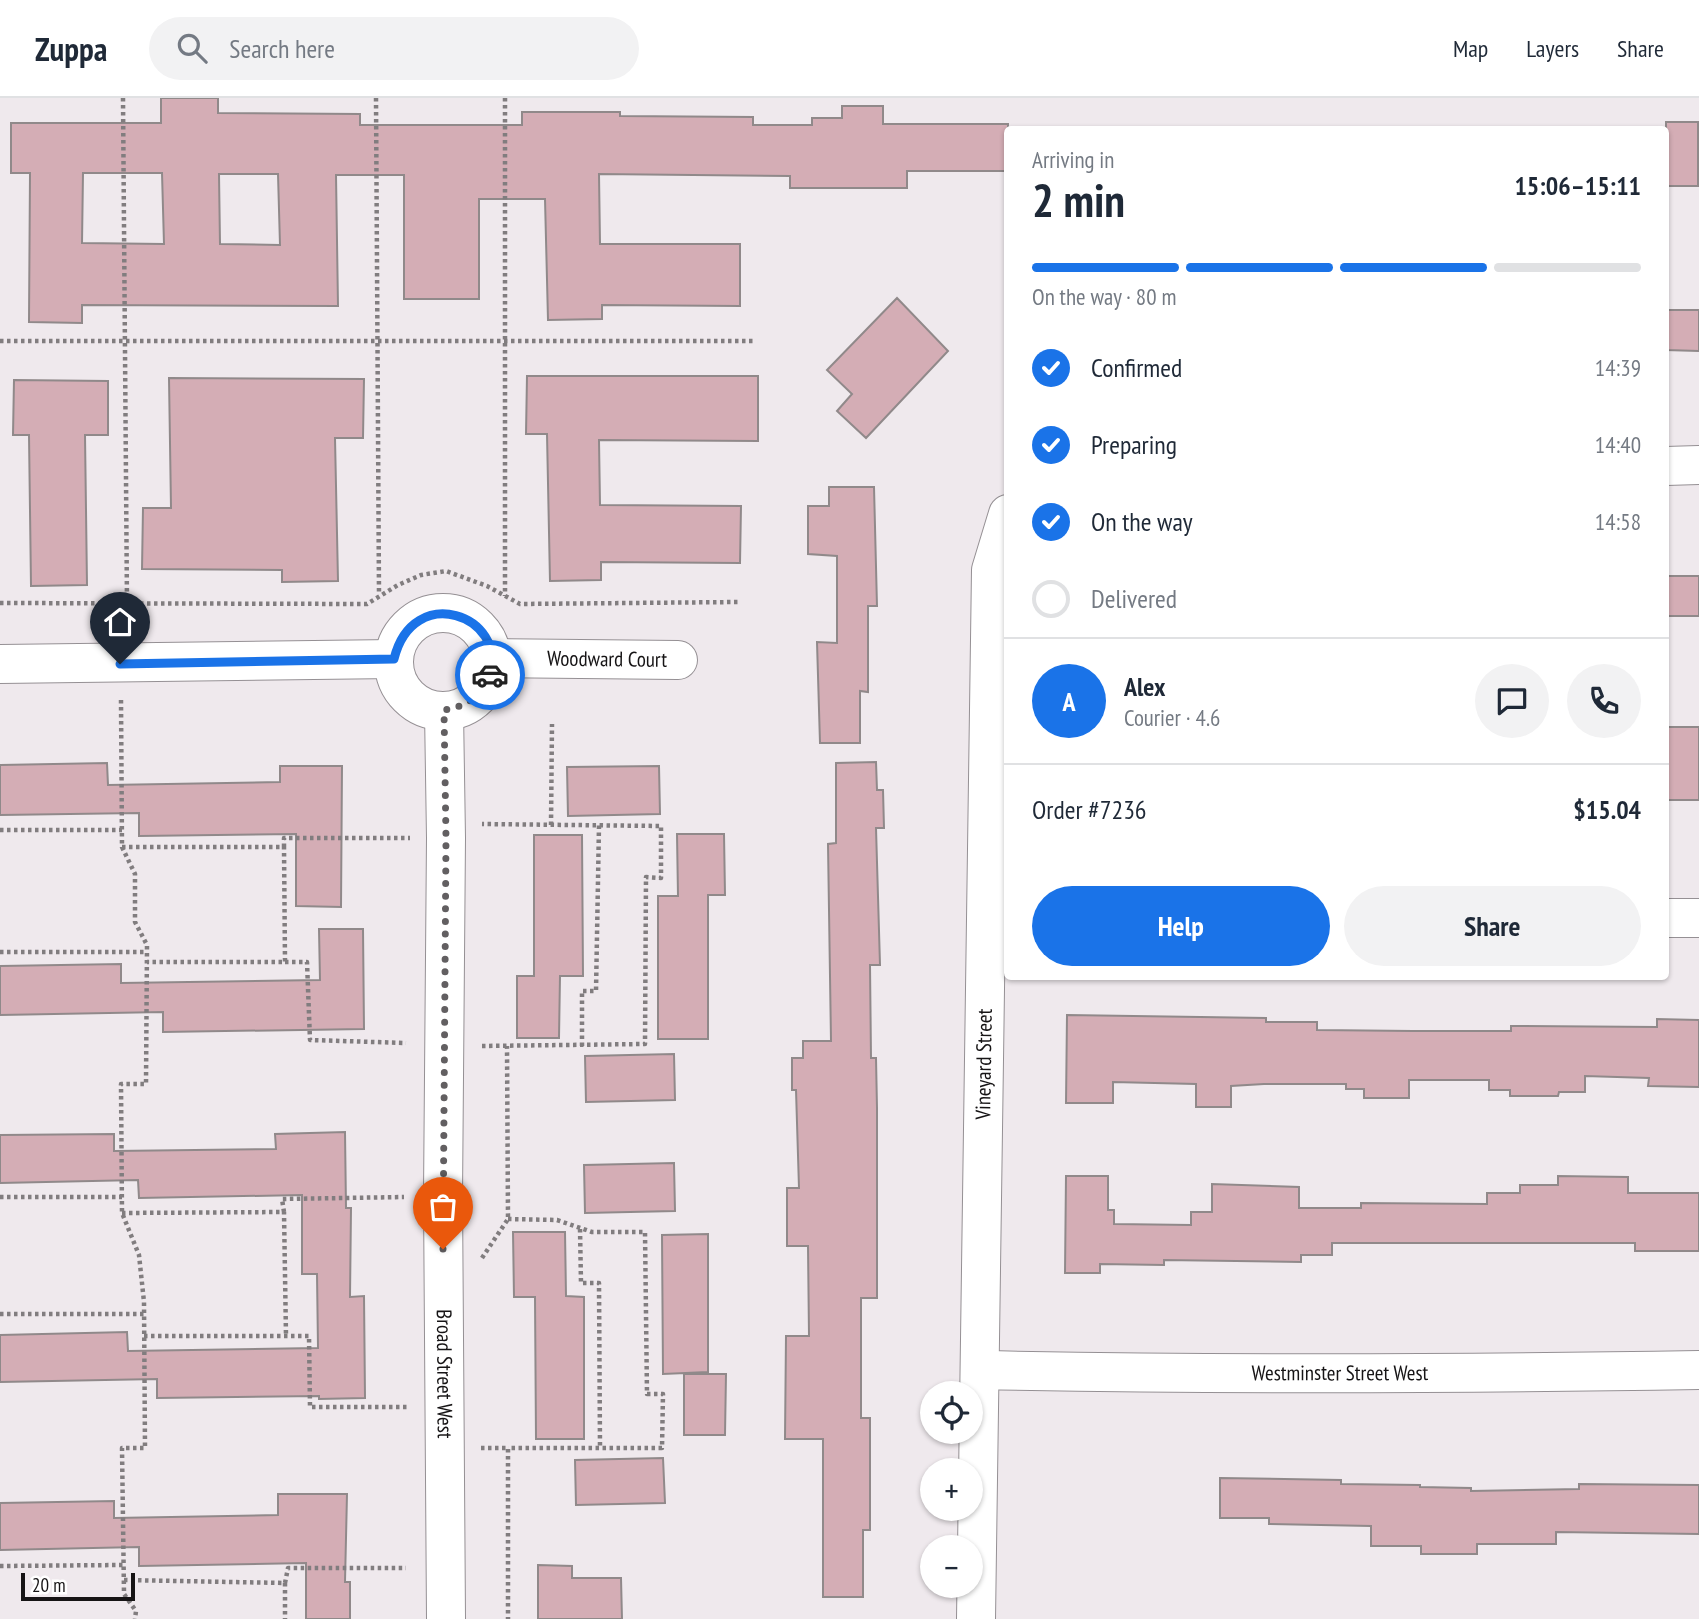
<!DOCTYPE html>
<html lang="en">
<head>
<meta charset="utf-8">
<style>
	:root { --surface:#fff; --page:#f2f2f3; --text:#1f2937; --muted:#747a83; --line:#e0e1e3; --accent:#1a73e8 }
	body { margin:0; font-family:"PT Sans Narrow",sans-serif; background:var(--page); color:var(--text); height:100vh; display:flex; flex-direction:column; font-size:26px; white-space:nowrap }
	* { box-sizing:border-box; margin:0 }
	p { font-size:23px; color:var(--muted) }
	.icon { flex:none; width:38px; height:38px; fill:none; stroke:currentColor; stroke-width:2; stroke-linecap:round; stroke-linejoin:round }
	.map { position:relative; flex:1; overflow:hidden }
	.details { position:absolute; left:1004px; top:28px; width:665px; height:854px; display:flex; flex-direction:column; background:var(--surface); border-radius:7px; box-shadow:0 2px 5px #0004 }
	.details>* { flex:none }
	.buttons { position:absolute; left:920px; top:1283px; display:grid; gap:14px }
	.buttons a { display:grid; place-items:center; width:63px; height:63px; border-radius:50%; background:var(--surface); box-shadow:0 2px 5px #0004; font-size:35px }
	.scale { position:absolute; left:21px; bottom:18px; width:114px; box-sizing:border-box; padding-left:7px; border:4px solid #161415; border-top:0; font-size:19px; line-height:24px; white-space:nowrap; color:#161415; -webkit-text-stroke:5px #fff; paint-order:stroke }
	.pin { position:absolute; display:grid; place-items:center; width:60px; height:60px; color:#fff; margin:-72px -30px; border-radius:50% 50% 50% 0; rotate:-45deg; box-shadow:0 0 7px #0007 }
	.pin .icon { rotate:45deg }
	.courier { position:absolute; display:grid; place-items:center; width:70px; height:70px; margin:-35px; border:5px solid #1a73e8; border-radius:50%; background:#fff; color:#222; box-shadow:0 2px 9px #0007 }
	.overview em { font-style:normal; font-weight:700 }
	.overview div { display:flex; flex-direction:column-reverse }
	.overview { display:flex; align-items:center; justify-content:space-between; height:119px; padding:0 28px }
	h1 { font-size:46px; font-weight:700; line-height:52px }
	.bar { display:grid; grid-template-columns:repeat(4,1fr); gap:10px 7px; align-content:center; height:84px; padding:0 28px }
	.bar i { height:9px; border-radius:5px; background:var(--line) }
	.bar .on { background:var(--accent) }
	.bar p { grid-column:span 4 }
	.line { display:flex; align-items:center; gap:18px; padding:0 28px; border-top:2px solid var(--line) }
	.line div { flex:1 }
	.round { display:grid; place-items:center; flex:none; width:74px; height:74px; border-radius:37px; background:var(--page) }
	ol { padding:0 28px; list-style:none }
	li { display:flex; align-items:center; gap:21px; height:77px }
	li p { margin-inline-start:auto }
	li .icon { padding:7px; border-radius:50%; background:var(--accent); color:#fff; stroke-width:4 }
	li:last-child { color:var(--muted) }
	li i { width:38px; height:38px; border:4px solid var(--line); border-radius:50% }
	.button { display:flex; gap:14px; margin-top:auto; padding:14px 28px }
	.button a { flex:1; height:80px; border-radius:42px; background:var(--accent); color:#fff; font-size:28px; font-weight:700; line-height:80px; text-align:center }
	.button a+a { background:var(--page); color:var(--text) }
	header { display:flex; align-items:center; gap:42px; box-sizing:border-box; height:98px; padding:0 35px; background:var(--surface); border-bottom:2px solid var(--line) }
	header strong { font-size:33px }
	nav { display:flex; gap:38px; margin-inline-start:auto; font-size:24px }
	.search { width:490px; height:63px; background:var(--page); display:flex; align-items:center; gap:18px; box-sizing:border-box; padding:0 24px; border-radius:38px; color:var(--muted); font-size:26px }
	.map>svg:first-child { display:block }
</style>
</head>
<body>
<header>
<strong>Zuppa</strong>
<div class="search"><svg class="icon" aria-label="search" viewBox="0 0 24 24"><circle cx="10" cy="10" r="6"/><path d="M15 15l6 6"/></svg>Search here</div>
<nav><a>Map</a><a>Layers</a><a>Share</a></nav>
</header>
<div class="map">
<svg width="1699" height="1521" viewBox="0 0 1699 1521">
	<rect width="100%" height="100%" fill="#efe9ed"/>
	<!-- building -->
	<path fill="#d4adb5" stroke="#90898a" stroke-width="2" fill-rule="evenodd" d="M 161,0 L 218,0 L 218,15 L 360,16 L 360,27 L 522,27 L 522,14 L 620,14 L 620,18 L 753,19 L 753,27 L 812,27 L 812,20 L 842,20 L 842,8 L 883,8 L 883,26 L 1008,26 L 1008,73 L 907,73 L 907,90 L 790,90 L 790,78 L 599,76 L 600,146 L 740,146 L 740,208 L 602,207 L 602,221 L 548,222 L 545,101 L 479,101 L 479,201 L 404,201 L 404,77 L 336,77 L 338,208 L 82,207 L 82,225 L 29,224 L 30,75 L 11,75 L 11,25 L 161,25 ZM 83,75 L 162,75 L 164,146 L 82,145 ZM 219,76 L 278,76 L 280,147 L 220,146 Z
		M 1666,24 L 1698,24 L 1698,88 L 1666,88 Z
		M 897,200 L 948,253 L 866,340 L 837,313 L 852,296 L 827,272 Z
		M 1666,212 L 1699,212 L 1699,253 L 1666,252 Z
		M 527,278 L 758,278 L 758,343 L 599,342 L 600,407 L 741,408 L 740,465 L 601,464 L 601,482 L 550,483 L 547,336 L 526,336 Z
		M 169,280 L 364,281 L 363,340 L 335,340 L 338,483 L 282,484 L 282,472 L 142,471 L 143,410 L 171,410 Z
		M 14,282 L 108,283 L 108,337 L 85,337 L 87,487 L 31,488 L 29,337 L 13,337 Z
		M 829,389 L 874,389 L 877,508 L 868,508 L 868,594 L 860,593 L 860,645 L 820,645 L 817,544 L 837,545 L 837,458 L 808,456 L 808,408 L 829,408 Z
		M 1666,478 L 1699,478 L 1699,518 L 1666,518 Z
		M 1666,629 L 1699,629 L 1699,702 L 1666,702 Z
		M 876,664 L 877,692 L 883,692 L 884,730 L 876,730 L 880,867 L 870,867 L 871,960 L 876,960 L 877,1010 L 877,1200 L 861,1200 L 861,1320 L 870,1320 L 870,1432 L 863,1432 L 863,1499 L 823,1499 L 823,1341 L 785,1341 L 786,1238 L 809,1238 L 808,1148 L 787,1148 L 787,1090 L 799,1090 L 796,992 L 792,992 L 792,960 L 803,960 L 803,943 L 831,943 L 828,746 L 836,745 L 836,665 Z
		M 107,665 L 108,687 L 280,684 L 280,668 L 342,668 L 341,809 L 296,808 L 296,736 L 139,738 L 139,715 L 0,717 L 0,667 Z
		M 659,668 L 660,716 L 568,718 L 567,669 Z
		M 677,736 L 724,736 L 725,797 L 708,797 L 708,941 L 658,941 L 658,798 L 678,798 Z
		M 534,737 L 582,737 L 583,878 L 560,878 L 559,940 L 517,940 L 517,878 L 534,878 Z
		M 319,831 L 363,831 L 364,931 L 163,934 L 163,914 L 0,917 L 0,868 L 121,866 L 121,885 L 320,882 Z
		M 1067,917 L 1266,920 L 1266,924 L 1317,924 L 1317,932 L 1413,933 L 1511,933 L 1511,928 L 1657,929 L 1657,921 L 1699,922 L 1699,989 L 1648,988 L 1649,980 L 1585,978 L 1585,994 L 1559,994 L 1558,998 L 1510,998 L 1510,992 L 1489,992 L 1489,982 L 1409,982 L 1409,1000 L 1364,1000 L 1364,991 L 1346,991 L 1346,986 L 1264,986 L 1231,988 L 1231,1009 L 1196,1009 L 1196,986 L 1113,984 L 1113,1005 L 1066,1005 Z
		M 674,956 L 675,1002 L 586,1004 L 585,958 Z
		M 345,1034 L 346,1110 L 351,1110 L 350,1199 L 364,1198 L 365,1300 L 319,1301 L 319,1298 L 157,1300 L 157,1281 L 0,1284 L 0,1237 L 127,1234 L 128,1253 L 318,1250 L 317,1176 L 302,1176 L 302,1097 L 139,1100 L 138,1082 L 0,1085 L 0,1037 L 114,1036 L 114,1053 L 276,1051 L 275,1036 Z
		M 674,1065 L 675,1113 L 585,1115 L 584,1067 Z
		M 1066,1078 L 1108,1078 L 1108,1112 L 1114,1112 L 1114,1126 L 1191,1127 L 1191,1114 L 1212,1114 L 1212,1086 L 1299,1089 L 1299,1110 L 1361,1110 L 1361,1105 L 1487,1106 L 1487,1095 L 1520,1095 L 1520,1087 L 1558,1087 L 1558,1078 L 1628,1079 L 1628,1095 L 1699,1095 L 1699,1153 L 1635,1153 L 1635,1145 L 1332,1145 L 1332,1157 L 1301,1157 L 1301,1164 L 1164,1162 L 1164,1167 L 1100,1166 L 1100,1175 L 1065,1175 Z
		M 513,1134 L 565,1134 L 566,1198 L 584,1199 L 584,1341 L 536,1341 L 535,1199 L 514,1199 Z
		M 708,1136 L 708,1274 L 663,1276 L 662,1137 Z
		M 684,1276 L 726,1276 L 725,1337 L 684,1337 Z
		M 663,1360 L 665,1405 L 576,1407 L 575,1362 Z
		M 1220,1380 L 1341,1382 L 1341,1386 L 1420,1387 L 1420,1389 L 1471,1390 L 1471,1393 L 1579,1391 L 1579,1386 L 1699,1387 L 1699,1436 L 1556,1434 L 1556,1446 L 1477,1446 L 1477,1456 L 1421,1456 L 1421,1448 L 1371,1448 L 1371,1428 L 1269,1426 L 1269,1420 L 1220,1420 Z
		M 278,1396 L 347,1396 L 345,1484 L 350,1484 L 350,1521 L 306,1521 L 306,1465 L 139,1468 L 139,1449 L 0,1452 L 0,1405 L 114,1403 L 114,1420 L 278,1417 Z
		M 538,1467 L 572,1468 L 572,1480 L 621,1480 L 622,1521 L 538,1521 Z"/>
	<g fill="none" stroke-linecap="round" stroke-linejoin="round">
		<!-- minor casing -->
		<g stroke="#959094" stroke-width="40">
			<g id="minor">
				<path d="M 1666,368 L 1699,367"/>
				<circle cx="443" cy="564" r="49"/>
				<path id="s1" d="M 493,560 L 678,562"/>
				<path d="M 0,566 L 394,561"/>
				<path id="s2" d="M 444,613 L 446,740 L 443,1098 L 446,1521"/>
				<path d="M 1666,820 L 1699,820"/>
				<path id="s3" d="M 981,1272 C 1220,1277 1460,1276 1699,1272"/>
				<path id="s4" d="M 976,1521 L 991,472 L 1008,416"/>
			</g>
		</g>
		<!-- path -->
		<path stroke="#817d7f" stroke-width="4.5" stroke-dasharray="3.5 3.5" stroke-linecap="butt" d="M 123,0 L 127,506
			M 376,0 L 379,496
			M 505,0 L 505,498
			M 0,243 L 755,243
			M 0,505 L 367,506 L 398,487 L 421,477 L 446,473 L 487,488 L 520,506 L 738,504
			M 121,602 L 122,749 L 135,776 L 135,824 L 147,847 L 146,986 L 121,986 L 122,1115 L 139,1157 L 144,1204 L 145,1350 L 122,1350 L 124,1496 L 136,1513 L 135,1521
			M 551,727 L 552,626
			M 0,732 L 122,732
			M 122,749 L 284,749 L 285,864 L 147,864
			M 284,749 L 284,740 L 410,740
			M 0,854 L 147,854
			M 285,864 L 307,864 L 310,942 L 406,945
			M 482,948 L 645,946 L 646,779 L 661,780 L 661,728 L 482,726
			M 582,948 L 582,893 L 596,893 L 599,727
			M 0,1099 L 122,1099
			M 284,1114 L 282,1101 L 404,1099
			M 122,1115 L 284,1114 L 286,1238
			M 508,1121 L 557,1122 L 592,1134 L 645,1134 L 647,1296 L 663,1296 L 662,1350 L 508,1350
			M 580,1131 L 581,1185 L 599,1185 L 600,1350
			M 482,1160 L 508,1121 L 507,948
			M 0,1216 L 144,1216
			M 144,1238 L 309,1238 L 310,1309 L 408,1309
			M 481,1350 L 508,1350 L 508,1521
			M 0,1468 L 123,1467
			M 124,1482 L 285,1485 L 285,1521
			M 285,1485 L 288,1470 L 406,1470"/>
		<!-- minor -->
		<use href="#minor" stroke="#fff" stroke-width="38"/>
	</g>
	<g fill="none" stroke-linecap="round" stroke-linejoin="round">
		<!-- done -->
		<path stroke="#625f61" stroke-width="7" stroke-dasharray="0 12.6" d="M 443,1151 L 446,740 L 444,612 C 467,608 481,599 490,577"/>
		<!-- route -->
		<path stroke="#1a73e8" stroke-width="9" d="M 120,566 L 394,561 C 413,483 508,518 490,577"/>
	</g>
	<g text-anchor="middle" stroke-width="7" stroke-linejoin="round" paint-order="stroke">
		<!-- street labels -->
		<g font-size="21" fill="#161415" stroke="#fff">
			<text dy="7" stroke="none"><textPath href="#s1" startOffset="114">Woodward Court</textPath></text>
			<text dy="7" stroke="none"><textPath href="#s4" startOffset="555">Vineyard Street</textPath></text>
			<text dy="7" stroke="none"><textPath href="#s3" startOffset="359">Westminster Street West</textPath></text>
			<text dy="7" stroke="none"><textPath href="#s2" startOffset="663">Broad Street West</textPath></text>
		</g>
	</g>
</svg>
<div class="buttons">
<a><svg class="icon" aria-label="locate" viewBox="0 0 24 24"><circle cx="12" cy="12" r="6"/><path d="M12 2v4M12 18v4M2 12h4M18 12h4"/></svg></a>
<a>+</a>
<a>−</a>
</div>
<div class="scale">20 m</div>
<div class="pin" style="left:443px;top:1151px;background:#ea580c"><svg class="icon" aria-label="bag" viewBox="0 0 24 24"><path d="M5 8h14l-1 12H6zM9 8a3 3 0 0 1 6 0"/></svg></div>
<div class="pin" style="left:120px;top:566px;background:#1f2937"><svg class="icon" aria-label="home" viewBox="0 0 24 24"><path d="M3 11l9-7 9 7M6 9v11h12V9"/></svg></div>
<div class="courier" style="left:490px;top:577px"><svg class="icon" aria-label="car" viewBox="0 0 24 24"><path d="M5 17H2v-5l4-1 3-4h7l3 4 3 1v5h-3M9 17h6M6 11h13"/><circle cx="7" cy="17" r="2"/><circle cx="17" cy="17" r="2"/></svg></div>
<section class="details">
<div class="overview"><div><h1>2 min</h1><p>Arriving in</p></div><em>15:06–15:11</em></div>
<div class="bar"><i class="on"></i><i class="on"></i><i class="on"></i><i></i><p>On the way · 80 m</p></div>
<ol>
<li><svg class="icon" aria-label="check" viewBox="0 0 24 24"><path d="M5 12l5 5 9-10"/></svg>Confirmed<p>14:39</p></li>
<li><svg class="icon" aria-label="check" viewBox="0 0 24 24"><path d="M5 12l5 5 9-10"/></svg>Preparing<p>14:40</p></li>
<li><svg class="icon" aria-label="check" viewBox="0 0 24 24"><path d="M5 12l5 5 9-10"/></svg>On the way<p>14:58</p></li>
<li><i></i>Delivered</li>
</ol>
<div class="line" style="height:126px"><b class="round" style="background:var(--accent);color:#fff">A</b><div><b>Alex</b><p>Courier · 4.6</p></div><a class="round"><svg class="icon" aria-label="chat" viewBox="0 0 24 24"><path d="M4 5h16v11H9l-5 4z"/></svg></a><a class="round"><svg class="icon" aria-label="phone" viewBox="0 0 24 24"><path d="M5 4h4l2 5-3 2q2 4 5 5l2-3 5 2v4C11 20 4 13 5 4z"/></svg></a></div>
<div class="line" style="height:91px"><div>Order #7236</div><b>$15.04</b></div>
<div class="button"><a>Help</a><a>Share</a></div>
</section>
</div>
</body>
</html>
